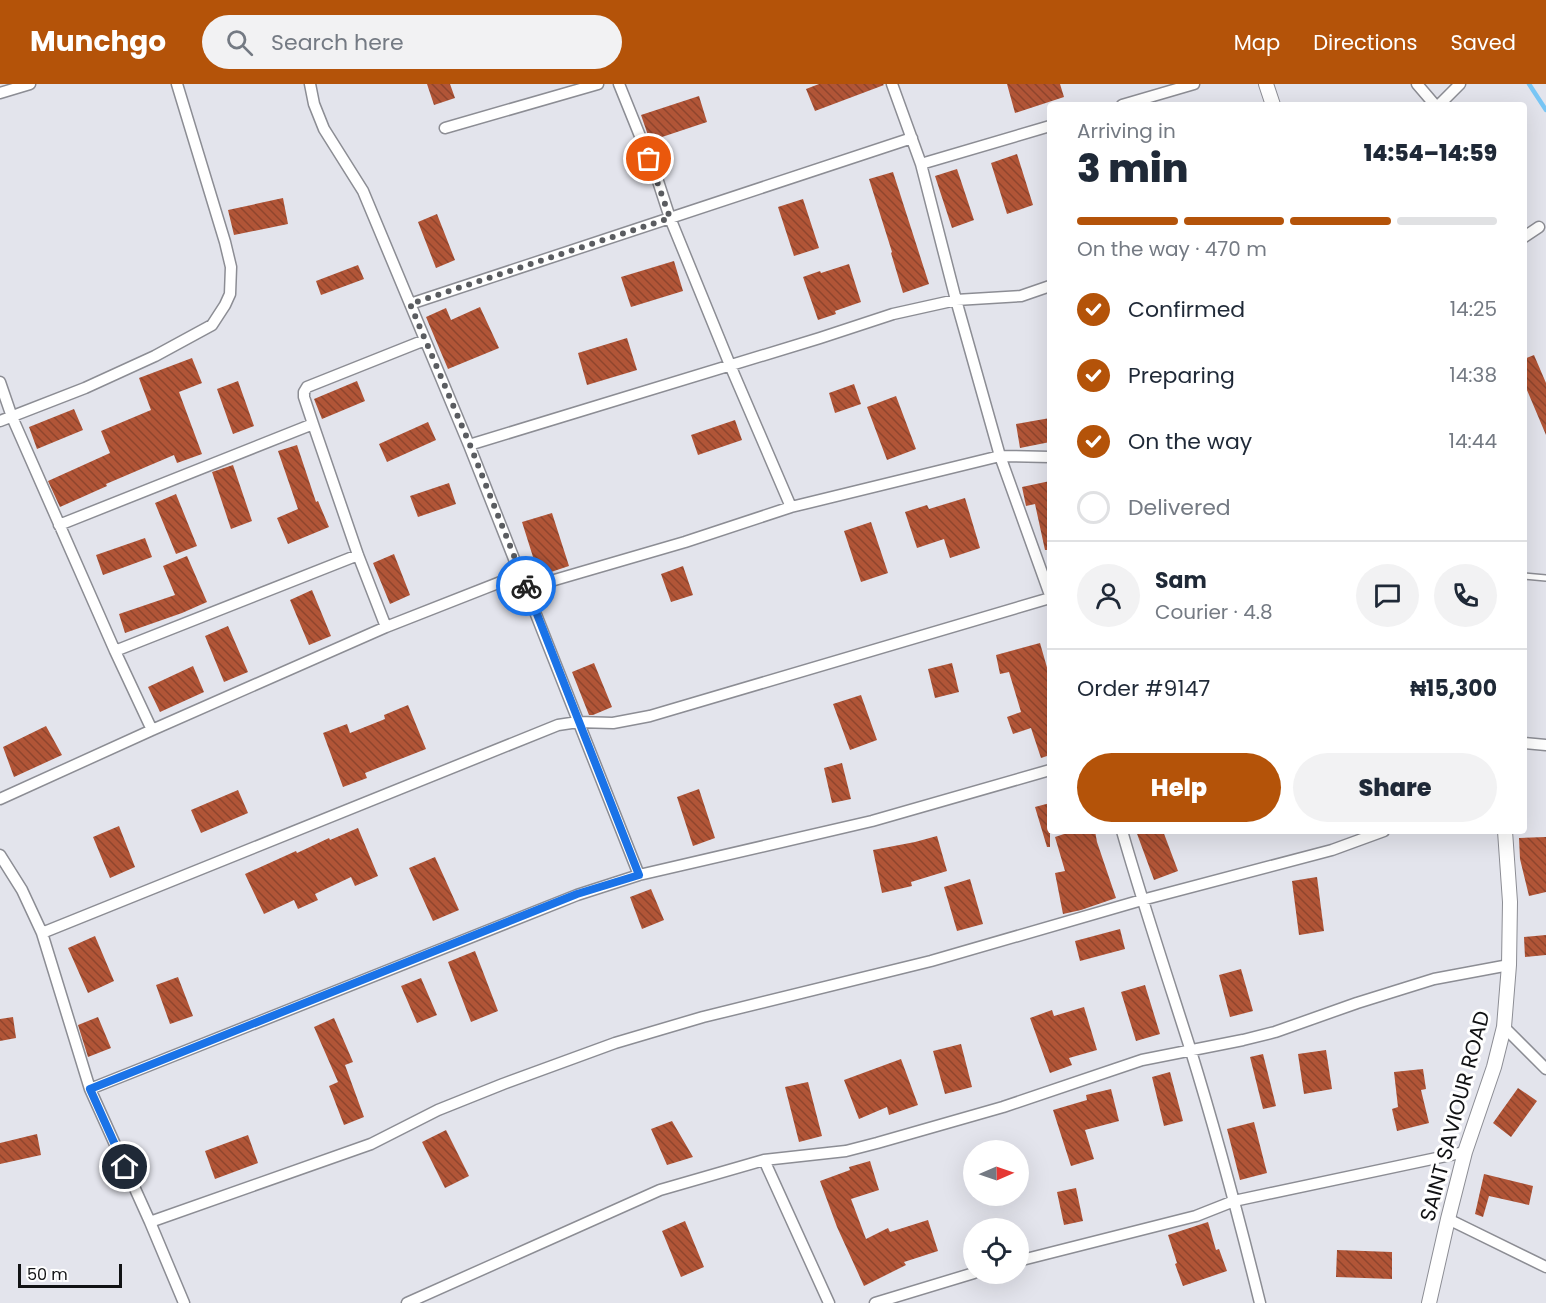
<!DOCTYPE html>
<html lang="en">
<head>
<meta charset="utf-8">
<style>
	:root { --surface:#fff; --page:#f2f2f3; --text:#1f2937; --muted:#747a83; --line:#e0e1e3; --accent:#b45309 }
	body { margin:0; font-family:Poppins,sans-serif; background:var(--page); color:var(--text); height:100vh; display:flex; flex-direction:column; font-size:22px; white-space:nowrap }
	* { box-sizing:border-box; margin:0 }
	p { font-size:20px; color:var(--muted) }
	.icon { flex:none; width:33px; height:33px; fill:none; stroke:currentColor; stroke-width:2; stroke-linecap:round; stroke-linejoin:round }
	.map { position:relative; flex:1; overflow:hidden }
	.side { position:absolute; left:1047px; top:18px; width:480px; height:732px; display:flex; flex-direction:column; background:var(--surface); border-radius:6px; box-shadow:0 6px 24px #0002 }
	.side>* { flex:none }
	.needle { width:39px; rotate:88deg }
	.tools { position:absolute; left:963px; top:1056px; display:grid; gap:12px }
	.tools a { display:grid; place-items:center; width:66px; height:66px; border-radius:50%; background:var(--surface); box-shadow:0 6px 24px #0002; font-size:30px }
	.scale { position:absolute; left:18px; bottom:15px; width:104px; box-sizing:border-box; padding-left:6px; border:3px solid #111214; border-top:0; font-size:16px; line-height:21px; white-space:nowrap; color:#111214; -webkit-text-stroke:4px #fff; paint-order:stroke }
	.pin { position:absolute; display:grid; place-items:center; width:51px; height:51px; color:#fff; margin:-26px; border:3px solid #fff; border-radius:50%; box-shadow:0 2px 6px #0007 }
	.courier { position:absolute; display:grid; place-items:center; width:60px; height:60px; margin:-30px; border:4px solid #1a73e8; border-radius:50%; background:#fff; color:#222; box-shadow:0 2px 8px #0007 }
	.overview em { font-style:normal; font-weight:800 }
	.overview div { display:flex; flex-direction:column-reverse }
	.overview { display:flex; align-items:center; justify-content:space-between; height:102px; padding:0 30px }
	h1 { font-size:39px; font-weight:800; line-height:45px }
	.bar { display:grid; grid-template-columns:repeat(4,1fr); gap:9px 6px; align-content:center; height:72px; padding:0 30px }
	.bar i { height:8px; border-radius:4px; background:var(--line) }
	.bar .selected { background:var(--accent) }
	.bar p { grid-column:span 4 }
	.line { display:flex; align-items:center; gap:15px; padding:0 30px; border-top:2px solid var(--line) }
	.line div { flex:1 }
	.round { display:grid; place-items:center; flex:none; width:63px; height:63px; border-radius:32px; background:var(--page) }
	ol { padding:0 30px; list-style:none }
	li { display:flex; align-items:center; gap:18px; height:66px }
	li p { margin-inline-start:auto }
	li .icon { padding:6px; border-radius:50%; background:var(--accent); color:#fff; stroke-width:4 }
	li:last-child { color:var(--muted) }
	li i { width:33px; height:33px; border:3px solid var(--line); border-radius:50% }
	.action { display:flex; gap:12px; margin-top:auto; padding:12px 30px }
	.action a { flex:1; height:69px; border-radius:36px; background:var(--accent); color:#fff; font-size:24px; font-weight:800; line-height:69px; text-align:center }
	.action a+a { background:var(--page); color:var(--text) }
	header { display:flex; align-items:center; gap:36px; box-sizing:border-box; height:84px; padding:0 30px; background:var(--accent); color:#fff }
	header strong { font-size:28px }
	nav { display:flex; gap:33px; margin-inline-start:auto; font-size:21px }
	.search { width:420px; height:54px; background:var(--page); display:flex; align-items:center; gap:15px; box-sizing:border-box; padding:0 21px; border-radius:33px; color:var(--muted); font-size:22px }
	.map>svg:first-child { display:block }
</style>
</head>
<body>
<header>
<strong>Munchgo</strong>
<div class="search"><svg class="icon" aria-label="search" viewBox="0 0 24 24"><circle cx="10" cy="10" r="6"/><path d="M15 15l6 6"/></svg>Search here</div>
<nav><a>Map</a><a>Directions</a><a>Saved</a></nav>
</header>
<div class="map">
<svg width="1546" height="1219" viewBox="0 0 1546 1219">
	<defs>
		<pattern id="building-back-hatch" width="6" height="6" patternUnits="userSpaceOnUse" patternTransform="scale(1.5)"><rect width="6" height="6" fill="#b15537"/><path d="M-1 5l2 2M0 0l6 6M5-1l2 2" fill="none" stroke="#8f452d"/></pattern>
	</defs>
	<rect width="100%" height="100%" fill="#e3e4ec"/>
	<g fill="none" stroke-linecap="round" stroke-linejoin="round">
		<!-- stream -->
		<path stroke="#79c6f5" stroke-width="4.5" d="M 1529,0 L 1546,26"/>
	</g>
	<!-- building -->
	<path fill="url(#building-back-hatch)" d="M 427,0 L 450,0 L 455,14 L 434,21 Z
		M 819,0 L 883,0 L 884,1 L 815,27 L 806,5 Z
		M 1007,0 L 1060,0 L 1064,13 L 1015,29 Z
		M 699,12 L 707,38 L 650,57 L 641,31 Z
		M 1017,70 L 1033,121 L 1007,130 L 991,79 Z
		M 957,85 L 974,136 L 952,144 L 935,92 Z
		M 893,88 L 929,200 L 903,209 L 891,169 L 892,168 L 869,95 Z
		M 283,114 L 288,140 L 234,151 L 228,126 Z
		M 803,115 L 819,164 L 794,172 L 778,123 Z
		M 437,130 L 455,176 L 436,184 L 418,138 Z
		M 674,177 L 683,207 L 631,223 L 621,193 Z
		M 849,180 L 861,218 L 835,227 L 836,230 L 818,236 L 803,193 L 820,187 L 821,189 Z
		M 358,181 L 364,195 L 321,211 L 316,197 Z
		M 480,223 L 499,264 L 448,285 L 426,233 L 446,224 L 451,236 Z
		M 627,254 L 637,286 L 587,301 L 578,269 Z
		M 1534,271 L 1546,299 L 1546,351 L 1524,299 L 1524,275 Z
		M 192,274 L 202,299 L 179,308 L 202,370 L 177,379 L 174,371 L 106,400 L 107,402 L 60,423 L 48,397 L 110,369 L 101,347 L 151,326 L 139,294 Z
		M 238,297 L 254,342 L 233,350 L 217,305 Z
		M 357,297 L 365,317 L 322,335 L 314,315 Z
		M 854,300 L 861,320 L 835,329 L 829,309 Z
		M 896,312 L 916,365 L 887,376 L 867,323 Z
		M 74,325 L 83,346 L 37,365 L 29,343 Z
		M 1050,334 L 1050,358 L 1020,364 L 1016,340 Z
		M 735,336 L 742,356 L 698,371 L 691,351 Z
		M 428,338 L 436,356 L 387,378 L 379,360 Z
		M 297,361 L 316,418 L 318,417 L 329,443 L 288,460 L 277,434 L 298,425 L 278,367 Z
		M 233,381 L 252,437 L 231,445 L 212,388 Z
		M 1050,397 L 1050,466 L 1045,466 L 1035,420 L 1026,422 L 1022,403 Z
		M 449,399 L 456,420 L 418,433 L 410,412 Z
		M 176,410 L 197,462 L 176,470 L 155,419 Z
		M 965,414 L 980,464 L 950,474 L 944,455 L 917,464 L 905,428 L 927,421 L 929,425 Z
		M 552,429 L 569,482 L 539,492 L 522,438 Z
		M 871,438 L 888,489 L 861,498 L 844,447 Z
		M 145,454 L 152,473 L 103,491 L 96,471 Z
		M 394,470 L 410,511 L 390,520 L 373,479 Z
		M 187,472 L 207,518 L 182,529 L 125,549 L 119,530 L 175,511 L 163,482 Z
		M 683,482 L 693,511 L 671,518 L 661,490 Z
		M 312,506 L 331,552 L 309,561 L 290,516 Z
		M 228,542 L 248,588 L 224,598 L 205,552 Z
		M 1040,559 L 1048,587 L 1050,586 L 1050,671 L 1041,674 L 1031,644 L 1013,650 L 1007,633 L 1021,628 L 1009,588 L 1000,590 L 996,571 Z
		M 594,579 L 612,623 L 593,631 L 589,631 L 572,588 Z
		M 952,579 L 959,608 L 935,614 L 928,585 Z
		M 193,582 L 204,608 L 160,628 L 148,603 Z
		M 861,611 L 877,656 L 850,666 L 833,620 Z
		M 408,621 L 426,665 L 365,689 L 367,694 L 343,703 L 323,649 L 347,640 L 350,649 L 385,635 L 384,631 Z
		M 46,642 L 62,671 L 14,693 L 3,663 Z
		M 842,679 L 851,715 L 832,719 L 824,684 Z
		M 699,705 L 715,754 L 693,762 L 677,713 Z
		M 238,706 L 248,729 L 201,749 L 191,726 Z
		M 1050,719 L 1050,763 L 1047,763 L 1035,723 Z
		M 119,742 L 135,783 L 110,794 L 93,753 Z
		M 358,744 L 378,792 L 355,802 L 351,793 L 315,810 L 318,816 L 298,825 L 294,816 L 264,830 L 245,790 L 296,767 L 297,769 L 329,754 L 330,756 Z
		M 1073,747 L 1095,747 L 1097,758 L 1116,814 L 1081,826 L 1063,830 L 1055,789 L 1065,787 L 1055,753 Z
		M 1136,747 L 1163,747 L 1178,787 L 1154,796 Z
		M 937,752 L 947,787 L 911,798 L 912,802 L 882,809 L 873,766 L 915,758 Z
		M 1546,753 L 1546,808 L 1529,812 L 1520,775 L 1519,754 Z
		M 435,773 L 459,826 L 433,837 L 409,784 Z
		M 1317,793 L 1324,847 L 1299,851 L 1292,797 Z
		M 970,795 L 983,840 L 957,847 L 944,803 Z
		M 651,805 L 664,836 L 642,845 L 630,813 Z
		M 1120,845 L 1125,865 L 1080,877 L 1075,857 Z
		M 1546,851 L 1546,871 L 1525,873 L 1524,853 Z
		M 95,852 L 114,897 L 88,909 L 68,864 Z
		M 475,867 L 498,927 L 471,938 L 448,878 Z
		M 1241,885 L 1253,927 L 1230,933 L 1219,891 Z
		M 178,893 L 193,932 L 170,940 L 156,901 Z
		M 421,894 L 437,931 L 417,939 L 401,902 Z
		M 1145,901 L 1160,950 L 1136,957 L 1121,908 Z
		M 1084,923 L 1097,966 L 1069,974 L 1072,981 L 1050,989 L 1030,934 L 1052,926 L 1054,932 Z
		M 13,933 L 16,954 L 0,957 L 0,935 Z
		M 98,933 L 111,964 L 88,973 L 78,941 Z
		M 334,934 L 353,978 L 345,981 L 364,1033 L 344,1041 L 329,1002 L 338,998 L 314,943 Z
		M 961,960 L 972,1003 L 945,1010 L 933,967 Z
		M 1326,966 L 1332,1005 L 1304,1010 L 1298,970 Z
		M 1263,970 L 1276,1022 L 1263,1025 L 1250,973 Z
		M 901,975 L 918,1021 L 889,1031 L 887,1023 L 859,1035 L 844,996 Z
		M 1423,985 L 1426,1005 L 1421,1006 L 1429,1039 L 1397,1047 L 1392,1025 L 1398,1023 L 1394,988 Z
		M 1170,988 L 1183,1037 L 1164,1042 L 1152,993 Z
		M 808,998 L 822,1052 L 799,1058 L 785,1003 Z
		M 1518,1004 L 1537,1017 L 1511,1053 L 1493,1039 Z
		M 1111,1005 L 1119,1037 L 1085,1046 L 1094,1075 L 1071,1082 L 1053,1026 L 1087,1016 L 1086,1011 Z
		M 672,1037 L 693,1073 L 667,1081 L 651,1045 Z
		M 1254,1038 L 1267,1089 L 1240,1096 L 1227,1045 Z
		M 446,1046 L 469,1092 L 445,1104 L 422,1058 Z
		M 37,1050 L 41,1071 L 0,1080 L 0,1059 Z
		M 248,1051 L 258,1079 L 215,1095 L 205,1067 Z
		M 870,1077 L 879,1106 L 851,1115 L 866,1155 L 888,1144 L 890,1148 L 928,1136 L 938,1167 L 904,1178 L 906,1181 L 864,1202 L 837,1143 L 820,1097 L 850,1086 L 849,1083 Z
		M 1484,1090 L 1533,1102 L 1529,1121 L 1489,1112 L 1483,1133 L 1475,1130 Z
		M 1076,1104 L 1083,1137 L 1064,1141 L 1057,1108 Z
		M 685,1137 L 704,1183 L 681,1193 L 662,1147 Z
		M 1208,1138 L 1216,1166 L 1219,1165 L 1227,1187 L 1183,1202 L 1175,1180 L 1177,1179 L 1168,1151 Z
		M 1337,1166 L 1392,1168 L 1392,1195 L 1336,1193 Z"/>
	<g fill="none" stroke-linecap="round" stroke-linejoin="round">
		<!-- service casing -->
		<g stroke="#8c8d94" stroke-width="8">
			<path id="service" d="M 1524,492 L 1546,494"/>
		</g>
		<!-- minor casing -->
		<g stroke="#8c8d94" stroke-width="13">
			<path id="minor" d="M 310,0 L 314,20 L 324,45 L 363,107 L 469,361 L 639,791
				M 619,0 L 657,94 L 670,134 L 730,281 L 791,423
				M 892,0 L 921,80 L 956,216 L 1000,372 L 1050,511
				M 1417,0 L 1435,21
				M 0,9 L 30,0
				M 1122,21 L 1194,0
				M 1439,21 L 1460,0
				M 445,44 L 598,0
				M 921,80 L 1050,42
				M 1524,153 L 1539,143
				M 410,220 L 912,54
				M 0,298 L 12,333 L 115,567 L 152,646
				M 0,337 L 85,304 L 155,272 L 212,241 L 225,221 L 230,210 L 231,183 L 225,158 L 177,0
				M 469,361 L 820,254 L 893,230 L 956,216 L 1021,212 L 1050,202
				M 59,441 L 313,340
				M 527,504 L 685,458 L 791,423 L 1000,372 L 1050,373
				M 386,543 L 358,471 L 313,340 L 304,313 L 304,308 L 307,303 L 425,256
				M 115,567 L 358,471
				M 1524,659 L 1546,661
				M 0,715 L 152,646 L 386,543 L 521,490
				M 1122,747 C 1143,820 1167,892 1190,964 C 1216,1048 1239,1134 1260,1219
				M 0,771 L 22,806 L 42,849 L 90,1005 L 150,1138 L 184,1219
				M 42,849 L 558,641 L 578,638 L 613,639 L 650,632 L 1050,514
				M 1504,943 L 1546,985
				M 90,1005 L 577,811 L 639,791 L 872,737 L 1050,686
				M 764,1076 L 829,1219
				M 1448,1135 L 1546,1183
				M 150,1138 L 371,1060 L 438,1026 L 503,1000 L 615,959 L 703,933 L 931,877 L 1142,816 L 1332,766 L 1384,747
				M 1018,1177 L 1196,1132 L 1234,1117 L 1465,1068
				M 407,1219 L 660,1106 L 764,1076 L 846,1067 L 877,1059 L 1003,1023 L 1142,976 L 1243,956 L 1275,948 L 1357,919 L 1434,895 L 1509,881
				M 875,1219 L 974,1189"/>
		</g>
		<!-- tertiary casing -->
		<g stroke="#8c8d94" stroke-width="16">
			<path id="tertiary" d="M 1266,0 L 1273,21
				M 1429,1219 L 1448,1135 L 1465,1068 L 1494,983 L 1504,943 L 1509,881 L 1510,818 L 1505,747"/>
		</g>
		<!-- service -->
		<use href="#service" stroke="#fff" stroke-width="5"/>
		<!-- minor -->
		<use href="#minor" stroke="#fff" stroke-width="10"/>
		<!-- tertiary -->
		<use href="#tertiary" stroke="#fff" stroke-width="14"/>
	</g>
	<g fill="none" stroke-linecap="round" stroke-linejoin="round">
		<!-- done -->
		<path stroke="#5a5c60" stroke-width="6" stroke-dasharray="0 10.8" d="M 526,502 L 470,361 L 410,220 L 670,134 L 649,75"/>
		<!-- route -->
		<path stroke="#1a73e8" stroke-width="8" d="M 125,1083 L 90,1005 L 577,810 L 639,791 L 526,502"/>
	</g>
	<g text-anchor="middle" stroke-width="6" stroke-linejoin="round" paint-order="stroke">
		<!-- street labels -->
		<g font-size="21" fill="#111214" stroke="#fff">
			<text transform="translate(1455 1032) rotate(-75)" y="7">SAINT SAVIOUR ROAD</text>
		</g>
	</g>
</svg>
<div class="tools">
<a><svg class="needle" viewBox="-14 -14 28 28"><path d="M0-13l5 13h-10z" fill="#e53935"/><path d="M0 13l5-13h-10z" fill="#747a83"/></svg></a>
<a><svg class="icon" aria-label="locate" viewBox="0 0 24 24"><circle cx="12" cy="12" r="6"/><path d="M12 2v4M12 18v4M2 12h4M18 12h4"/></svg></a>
</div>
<div class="scale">50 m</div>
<div class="pin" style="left:649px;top:75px;background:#ea580c"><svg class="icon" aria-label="bag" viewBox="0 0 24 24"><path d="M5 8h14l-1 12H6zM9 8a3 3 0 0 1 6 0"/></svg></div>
<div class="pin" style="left:125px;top:1083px;background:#1f2937"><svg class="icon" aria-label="home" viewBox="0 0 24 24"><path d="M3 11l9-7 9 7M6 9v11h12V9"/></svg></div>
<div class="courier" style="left:526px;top:502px"><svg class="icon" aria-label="bike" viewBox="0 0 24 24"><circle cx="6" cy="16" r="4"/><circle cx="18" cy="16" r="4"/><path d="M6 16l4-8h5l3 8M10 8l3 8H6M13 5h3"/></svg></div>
<section class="side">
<div class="overview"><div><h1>3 min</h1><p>Arriving in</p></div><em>14:54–14:59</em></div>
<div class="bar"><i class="selected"></i><i class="selected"></i><i class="selected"></i><i></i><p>On the way · 470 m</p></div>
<ol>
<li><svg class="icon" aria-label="check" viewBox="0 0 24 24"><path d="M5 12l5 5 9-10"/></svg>Confirmed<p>14:25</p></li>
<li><svg class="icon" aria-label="check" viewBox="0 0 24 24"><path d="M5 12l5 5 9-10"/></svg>Preparing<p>14:38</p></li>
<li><svg class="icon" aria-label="check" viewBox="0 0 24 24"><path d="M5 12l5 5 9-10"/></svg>On the way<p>14:44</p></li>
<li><i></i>Delivered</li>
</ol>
<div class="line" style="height:108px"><a class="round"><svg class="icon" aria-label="person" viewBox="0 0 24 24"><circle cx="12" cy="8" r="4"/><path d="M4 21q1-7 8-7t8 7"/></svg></a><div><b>Sam</b><p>Courier · 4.8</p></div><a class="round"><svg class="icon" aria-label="chat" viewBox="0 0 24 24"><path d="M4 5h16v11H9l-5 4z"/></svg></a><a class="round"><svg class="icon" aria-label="phone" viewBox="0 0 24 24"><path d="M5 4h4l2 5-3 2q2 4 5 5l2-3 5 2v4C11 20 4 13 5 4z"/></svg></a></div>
<div class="line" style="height:78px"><div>Order #9147</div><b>₦15,300</b></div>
<div class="action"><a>Help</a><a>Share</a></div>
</section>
</div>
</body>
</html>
